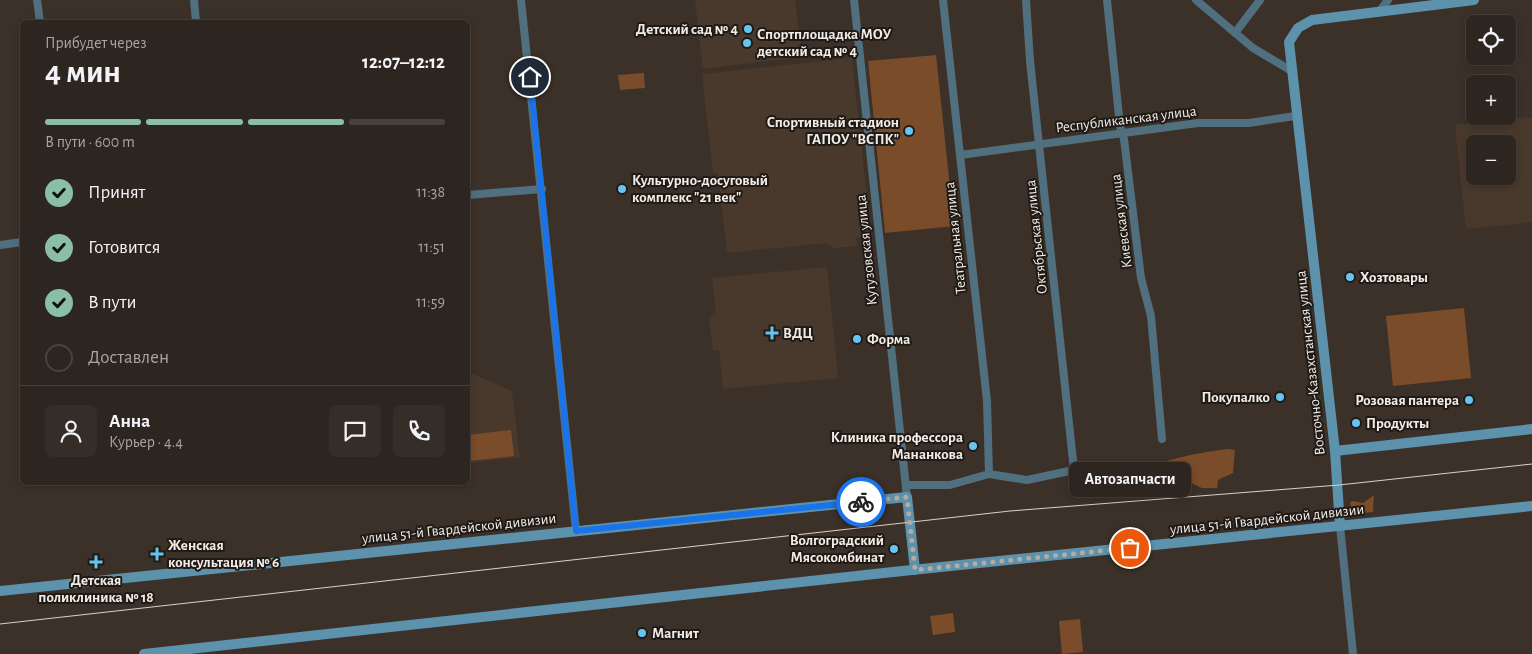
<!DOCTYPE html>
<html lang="ru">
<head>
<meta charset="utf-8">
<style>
	:root { --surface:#2d251f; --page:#352d28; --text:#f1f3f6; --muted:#a7a5a4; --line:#48423d; --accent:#8abfa5 }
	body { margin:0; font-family:"Alegreya Sans",sans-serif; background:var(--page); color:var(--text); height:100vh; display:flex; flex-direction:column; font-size:19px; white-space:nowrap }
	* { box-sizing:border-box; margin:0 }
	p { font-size:16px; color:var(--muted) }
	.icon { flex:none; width:28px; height:28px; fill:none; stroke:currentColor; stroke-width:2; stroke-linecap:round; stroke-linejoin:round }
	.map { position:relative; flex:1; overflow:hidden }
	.panel { position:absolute; left:20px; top:20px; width:450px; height:465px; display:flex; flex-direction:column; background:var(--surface); border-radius:8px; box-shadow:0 2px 8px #0003,0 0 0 1px var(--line) }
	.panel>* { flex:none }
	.controls { position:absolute; left:1466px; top:15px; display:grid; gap:10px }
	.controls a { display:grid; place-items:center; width:50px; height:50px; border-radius:8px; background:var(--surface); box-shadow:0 2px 8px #0003,0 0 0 1px var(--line); font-size:25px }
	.pin { position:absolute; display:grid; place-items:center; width:42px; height:42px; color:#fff; margin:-21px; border:2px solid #fff; border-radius:50%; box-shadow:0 1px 5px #0007 }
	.courier { position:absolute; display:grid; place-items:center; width:50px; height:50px; margin:-25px; border:4px solid #1a73e8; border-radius:50%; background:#fff; color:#222; box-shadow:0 1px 6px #0007 }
	.bubble { position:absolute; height:35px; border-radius:8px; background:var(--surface); box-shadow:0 2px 8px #0003,0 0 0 1px var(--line); font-size:16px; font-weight:700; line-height:35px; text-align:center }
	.overview em { font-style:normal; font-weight:700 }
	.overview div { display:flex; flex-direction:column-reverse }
	.overview { display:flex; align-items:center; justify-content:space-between; height:85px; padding:0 25px }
	h1 { font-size:32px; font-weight:700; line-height:38px }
	.bar { display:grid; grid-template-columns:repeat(4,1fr); gap:8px 5px; align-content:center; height:60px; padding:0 25px }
	.bar i { height:6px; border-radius:4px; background:var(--line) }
	.bar .active { background:var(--accent) }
	.bar p { grid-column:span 4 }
	.line { display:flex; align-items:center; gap:12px; padding:0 25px; border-top:1px solid var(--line) }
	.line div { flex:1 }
	.round { display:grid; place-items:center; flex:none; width:52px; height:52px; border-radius:8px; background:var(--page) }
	ol { padding:0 25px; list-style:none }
	li { display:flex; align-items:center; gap:15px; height:55px }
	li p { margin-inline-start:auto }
	li .icon { padding:5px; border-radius:50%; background:var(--accent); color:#111; stroke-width:4 }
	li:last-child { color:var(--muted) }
	li i { width:28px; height:28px; border:2px solid var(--line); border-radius:50% }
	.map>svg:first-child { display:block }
</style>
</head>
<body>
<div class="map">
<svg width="1532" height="654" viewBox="0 0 1532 654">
	<rect width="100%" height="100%" fill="#3c3129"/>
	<!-- built -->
	<path fill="#49392d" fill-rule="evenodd" d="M 695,0 L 795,0 L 802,57 L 703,69 Z
		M 852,58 L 871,236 L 856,238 L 857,246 L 833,248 L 826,243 L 727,253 L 718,173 L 713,173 L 702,74 Z
		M 1532,117 L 1532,222 L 1466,229 L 1455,125 ZM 1475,144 L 1508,144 L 1508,176 L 1475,176 Z
		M 827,267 L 838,378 L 723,389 L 719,350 L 713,350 L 709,318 L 716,313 L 712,278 Z
		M 468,372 L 512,391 L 520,457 L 468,463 Z"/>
	<!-- green -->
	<path fill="#7a4c29" d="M 936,55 L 954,226 L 885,233 L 868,61 Z
		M 644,73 L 645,88 L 620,90 L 618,75 Z
		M 1464,308 L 1471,378 L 1393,386 L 1386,316 Z
		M 511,430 L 514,456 L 468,461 L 468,435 Z
		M 1227,449 L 1235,450 L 1233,473 L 1218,480 L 1217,488 L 1202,488 L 1179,477 L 1173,486 L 1165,486 L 1160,480 L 1144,487 L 1134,480 L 1132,474 C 1163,460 1194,453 1227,449 Z
		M 1374,495 L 1373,512 L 1353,514 L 1350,503 L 1352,501 L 1363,503 Z
		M 953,613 L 955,632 L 933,635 L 930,616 Z
		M 1080,619 L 1083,652 L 1062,654 L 1059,621 Z"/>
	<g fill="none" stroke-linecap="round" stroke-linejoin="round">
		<!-- street -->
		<path stroke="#507080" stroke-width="8" d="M 37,0 L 40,22
			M 194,0 L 196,22
			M 521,0 L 576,531
			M 854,0 L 907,497
			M 943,0 L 987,401 L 989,474
			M 1107,0 L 1120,126 L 1124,139 L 1141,278 L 1151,316 L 1162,439
			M 1196,0 L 1253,48 L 1290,70
			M 1379,12 L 1388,0
			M 1235,33 L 1260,0
			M 960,155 L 1198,123 L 1249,123 L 1295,116
			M 468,195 L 542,189
			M 0,245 L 22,242
			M 906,485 L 950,485 L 989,474 L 1027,480 L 1074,470 L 1030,61 L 1026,0
			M 1340,526 L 1353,654"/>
		<!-- secondary -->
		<path stroke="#5c92ac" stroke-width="10" d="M 1335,451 L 1532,429
			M 1340,526 L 1335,451 L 1289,42 L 1298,28 L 1312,20 L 1474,0
			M 0,591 L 907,497 L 915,570
			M 144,654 L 893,572 L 1532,506"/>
		<!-- tram -->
		<path stroke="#d9d1cb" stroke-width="1" d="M 0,624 L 1010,511 L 1339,485 L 1532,464"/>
	</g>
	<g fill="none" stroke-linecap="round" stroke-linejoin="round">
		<!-- done -->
		<path stroke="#b3aba4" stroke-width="5" stroke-dasharray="0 9" d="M 861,502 L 907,497 L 915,570 L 1130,548"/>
		<!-- route -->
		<path stroke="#1a73e8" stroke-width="6" d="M 530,77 L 576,531 L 861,502"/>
	</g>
	<!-- markers -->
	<g fill="#67c4f0" stroke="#1f1a16" stroke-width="2">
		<circle cx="748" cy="29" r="5"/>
		<circle cx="747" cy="43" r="5"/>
		<circle cx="909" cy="131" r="5"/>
		<circle cx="622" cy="189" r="5"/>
		<circle cx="1350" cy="277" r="5"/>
		<path d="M769.5 325.5h5v5h5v5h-5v5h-5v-5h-5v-5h5z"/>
		<circle cx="857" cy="339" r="5"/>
		<circle cx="1280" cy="397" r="5"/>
		<circle cx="1469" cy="400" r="5"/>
		<circle cx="1356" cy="423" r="5"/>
		<circle cx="973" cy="446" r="5"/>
		<circle cx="894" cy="549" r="5"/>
		<path d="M154.5 546.5h5v5h5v5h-5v5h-5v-5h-5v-5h5z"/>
		<path d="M93.5 554.5h5v5h5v5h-5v5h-5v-5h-5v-5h5z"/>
		<circle cx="642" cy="633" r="5"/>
	</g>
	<g text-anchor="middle" stroke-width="4" stroke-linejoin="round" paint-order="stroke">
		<!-- poi labels -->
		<g font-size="15" font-weight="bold" fill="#f3ece6" stroke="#1f1a16" text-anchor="start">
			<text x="738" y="34" text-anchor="end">Детский сад № 4</text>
			<text x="757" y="39">Спортплощадка МОУ<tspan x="757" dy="17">детский сад № 4</tspan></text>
			<text x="899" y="127" text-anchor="end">Спортивный стадион<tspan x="899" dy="17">ГАПОУ "ВСПК"</tspan></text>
			<text x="632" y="185">Культурно-досуговый<tspan x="632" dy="17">комплекс "21 век"</tspan></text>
			<text x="1360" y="282">Хозтовары</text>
			<text x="783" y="338">ВДЦ</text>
			<text x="867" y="344">Форма</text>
			<text x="1270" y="402" text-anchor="end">Покупалко</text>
			<text x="1459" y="405" text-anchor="end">Розовая пантера</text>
			<text x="1366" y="428">Продукты</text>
			<text x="963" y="442" text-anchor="end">Клиника профессора<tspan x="963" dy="17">Мананкова</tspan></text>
			<text x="884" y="545" text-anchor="end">Волгоградский<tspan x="884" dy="17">Мясокомбинат</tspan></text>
			<text x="168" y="550">Женская<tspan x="168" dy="17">консультация № 6</tspan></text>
			<text x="96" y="585" text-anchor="middle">Детская<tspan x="96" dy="17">поликлиника № 18</tspan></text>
			<text x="652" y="638">Магнит</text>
		</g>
		<!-- street labels -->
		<g font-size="15" fill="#f3ece6" stroke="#1f1a16">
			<text transform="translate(1126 119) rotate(-7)" y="5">Республиканская улица</text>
			<text transform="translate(1121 221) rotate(-97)" y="5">Киевская улица</text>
			<text transform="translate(1036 237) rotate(-96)" y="5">Октябрьская улица</text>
			<text transform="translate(955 238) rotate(-96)" y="5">Театральная улица</text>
			<text transform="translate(866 250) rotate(-96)" y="5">Кутузовская улица</text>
			<text transform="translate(1310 363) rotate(-96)" y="5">Восточно-Казахстанская улица</text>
			<text transform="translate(1267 519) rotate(-6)" y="5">улица 51-й Гвардейской дивизии</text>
			<text transform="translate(459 528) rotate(-6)" y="5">улица 51-й Гвардейской дивизии</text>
		</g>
	</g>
</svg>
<div class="controls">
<a><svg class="icon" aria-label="locate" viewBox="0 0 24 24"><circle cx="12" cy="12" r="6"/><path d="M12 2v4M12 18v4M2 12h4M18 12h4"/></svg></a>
<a>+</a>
<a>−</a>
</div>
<div class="pin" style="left:1130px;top:548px;background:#ea580c"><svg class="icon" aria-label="bag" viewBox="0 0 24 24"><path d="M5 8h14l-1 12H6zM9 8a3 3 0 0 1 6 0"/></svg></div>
<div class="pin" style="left:530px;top:77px;background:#1f2937"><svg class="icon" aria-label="home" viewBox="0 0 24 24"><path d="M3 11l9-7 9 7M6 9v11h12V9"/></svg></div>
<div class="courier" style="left:861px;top:502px"><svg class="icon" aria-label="bike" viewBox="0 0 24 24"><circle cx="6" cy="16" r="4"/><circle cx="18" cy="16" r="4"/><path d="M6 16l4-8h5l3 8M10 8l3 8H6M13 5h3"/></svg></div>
<div class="bubble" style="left:1069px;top:462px;width:122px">Автозапчасти</div>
<section class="panel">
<div class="overview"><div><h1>4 мин</h1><p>Прибудет через</p></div><em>12:07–12:12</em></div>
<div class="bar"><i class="active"></i><i class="active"></i><i class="active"></i><i></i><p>В пути · 600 m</p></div>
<ol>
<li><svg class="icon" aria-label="check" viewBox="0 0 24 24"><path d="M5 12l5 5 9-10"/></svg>Принят<p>11:38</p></li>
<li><svg class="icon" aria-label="check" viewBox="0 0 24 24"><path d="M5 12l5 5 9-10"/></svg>Готовится<p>11:51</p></li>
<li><svg class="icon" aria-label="check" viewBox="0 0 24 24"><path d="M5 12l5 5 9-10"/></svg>В пути<p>11:59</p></li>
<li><i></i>Доставлен</li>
</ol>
<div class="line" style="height:90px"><a class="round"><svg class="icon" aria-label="person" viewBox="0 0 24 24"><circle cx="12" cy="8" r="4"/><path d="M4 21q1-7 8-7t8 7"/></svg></a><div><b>Анна</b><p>Курьер · 4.4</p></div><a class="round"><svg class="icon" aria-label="chat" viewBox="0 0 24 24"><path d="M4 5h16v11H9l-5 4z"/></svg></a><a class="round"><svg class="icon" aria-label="phone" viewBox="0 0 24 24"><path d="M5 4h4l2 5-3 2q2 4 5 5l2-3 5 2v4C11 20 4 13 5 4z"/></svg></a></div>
</section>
</div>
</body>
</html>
